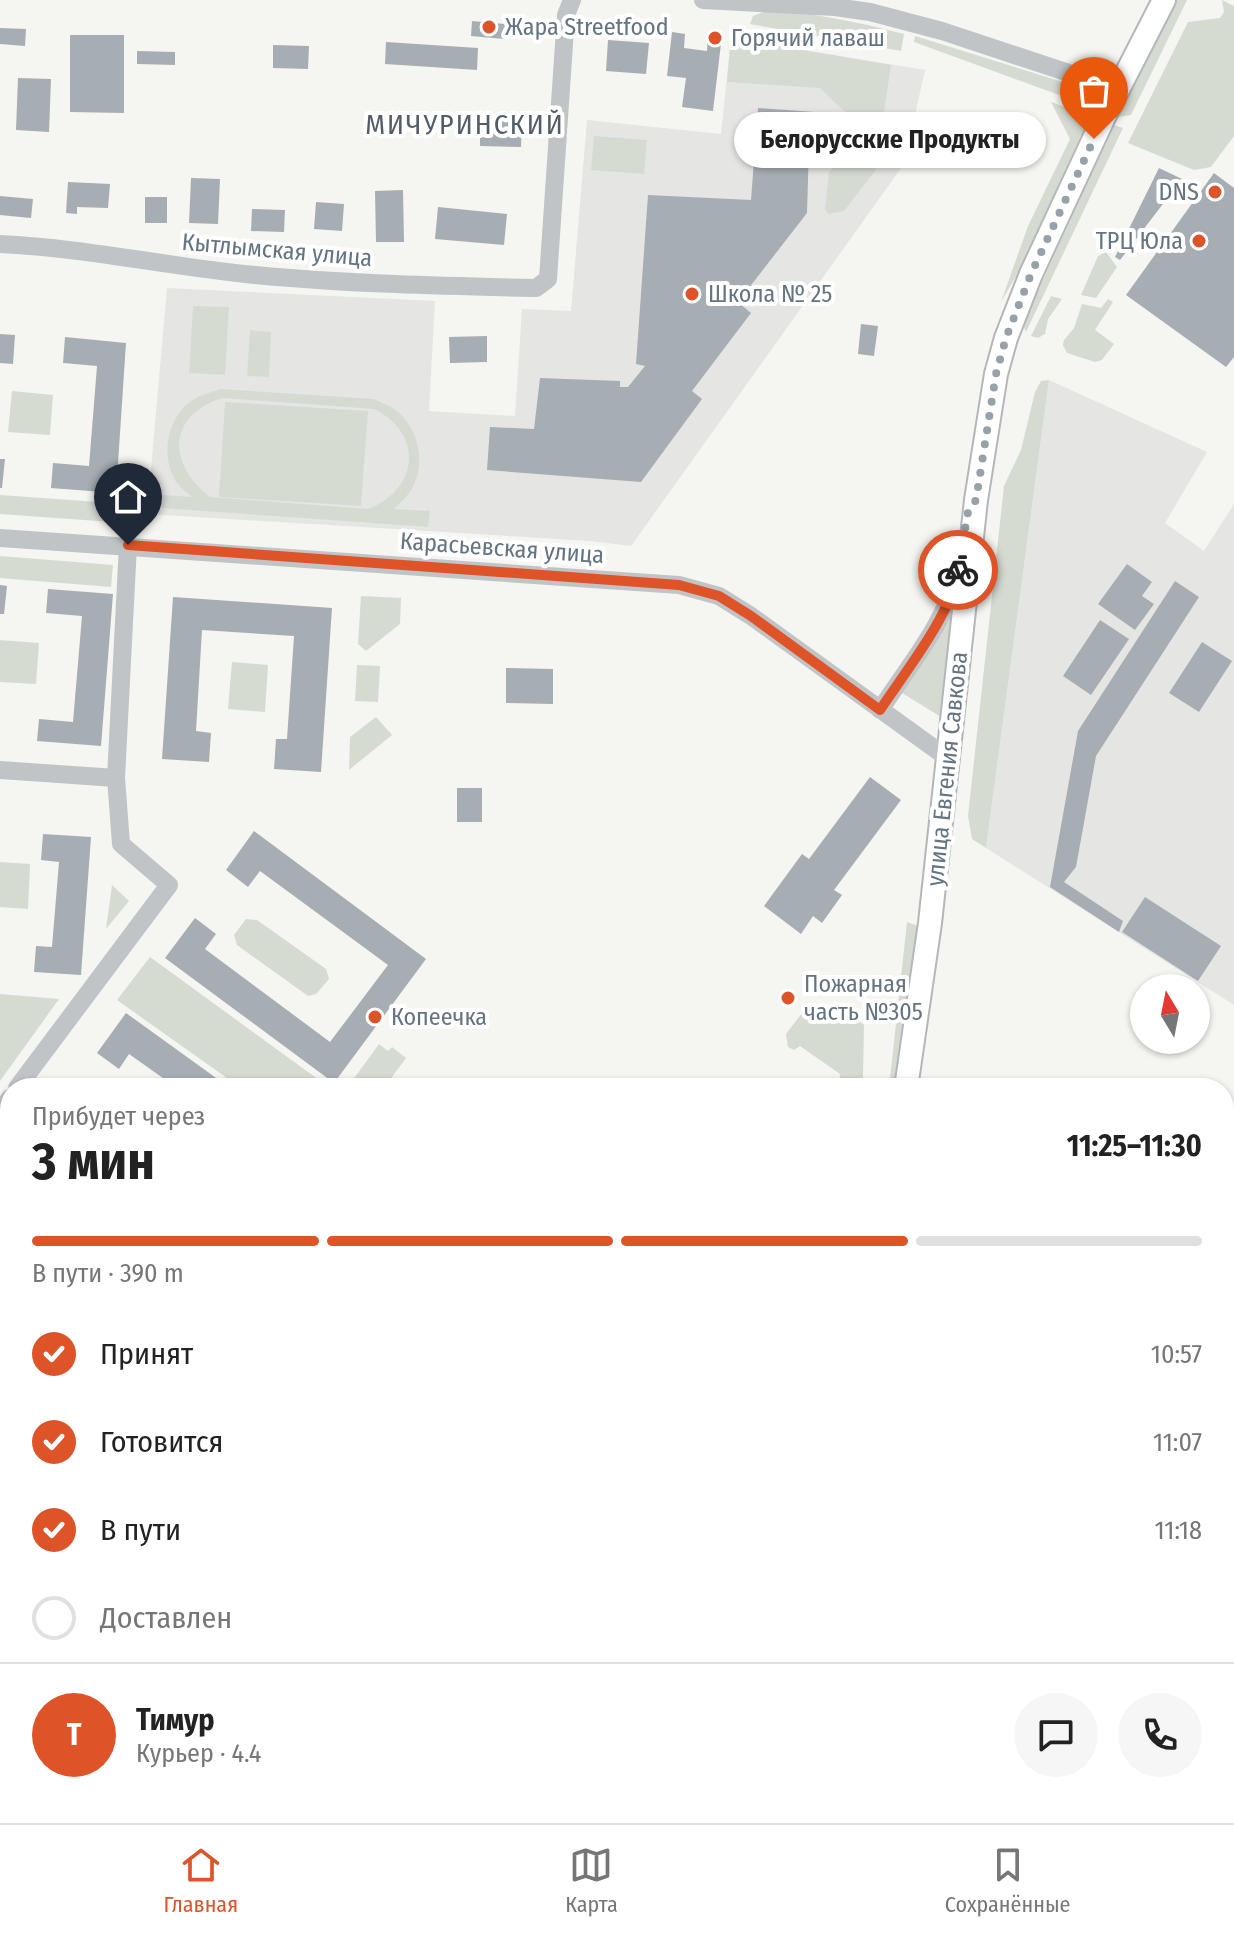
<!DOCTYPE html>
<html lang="ru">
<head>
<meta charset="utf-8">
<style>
	:root { --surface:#fff; --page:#f6f6f6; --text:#222; --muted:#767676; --line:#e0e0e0; --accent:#de5327 }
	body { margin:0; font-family:"Fira Sans Condensed",sans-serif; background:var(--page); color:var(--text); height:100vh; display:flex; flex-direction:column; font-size:30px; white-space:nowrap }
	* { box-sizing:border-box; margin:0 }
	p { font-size:26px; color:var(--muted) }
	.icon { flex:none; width:44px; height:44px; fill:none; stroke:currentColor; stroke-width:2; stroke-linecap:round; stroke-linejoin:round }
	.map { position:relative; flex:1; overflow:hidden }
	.details { position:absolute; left:0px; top:1078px; width:1234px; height:746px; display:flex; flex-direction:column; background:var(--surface); border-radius:32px 32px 0 0; box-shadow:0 2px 6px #0004 }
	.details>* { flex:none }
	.needle { width:52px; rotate:350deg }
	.fabs { position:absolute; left:1130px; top:974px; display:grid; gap:16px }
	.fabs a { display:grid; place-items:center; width:80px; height:80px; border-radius:50%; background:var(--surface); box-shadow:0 2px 6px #0004; font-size:40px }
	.pin { position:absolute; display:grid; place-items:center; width:68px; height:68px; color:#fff; margin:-82px -34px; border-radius:50% 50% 50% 0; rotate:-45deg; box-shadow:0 0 8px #0007 }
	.pin .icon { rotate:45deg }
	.courier { position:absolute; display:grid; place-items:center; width:80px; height:80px; margin:-40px; border:6px solid #de5327; border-radius:50%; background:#fff; color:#222; box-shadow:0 2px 10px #0007 }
	.bubble { position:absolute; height:56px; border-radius:28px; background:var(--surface); box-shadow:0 2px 6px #0004; font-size:26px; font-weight:700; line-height:56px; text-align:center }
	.headline em { font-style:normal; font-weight:700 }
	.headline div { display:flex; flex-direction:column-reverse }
	.headline { display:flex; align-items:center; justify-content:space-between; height:136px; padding:0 32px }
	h1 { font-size:52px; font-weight:700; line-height:60px }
	.bar { display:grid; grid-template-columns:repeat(4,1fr); gap:12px 8px; align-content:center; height:96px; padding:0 32px }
	.bar i { height:10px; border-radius:6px; background:var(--line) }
	.bar .on { background:var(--accent) }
	.bar p { grid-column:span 4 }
	.line { display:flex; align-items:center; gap:20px; padding:0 32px; border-top:2px solid var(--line) }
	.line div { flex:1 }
	.round { display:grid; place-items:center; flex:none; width:84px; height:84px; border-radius:42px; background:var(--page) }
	ol { padding:0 32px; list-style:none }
	li { display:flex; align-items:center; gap:24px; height:88px }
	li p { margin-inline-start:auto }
	li .icon { padding:8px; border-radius:50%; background:var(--accent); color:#fff; stroke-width:4 }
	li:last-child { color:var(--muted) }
	li i { width:44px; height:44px; border:4px solid var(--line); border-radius:50% }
	.tab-bar { display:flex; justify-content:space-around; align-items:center; height:112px; border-top:2px solid var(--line); background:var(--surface); font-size:22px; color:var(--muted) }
	.tab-bar a { display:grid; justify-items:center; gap:4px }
	.tab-bar .on { color:var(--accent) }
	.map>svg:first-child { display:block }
</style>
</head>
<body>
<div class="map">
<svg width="1234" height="1823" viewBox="0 0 1234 1823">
	<rect width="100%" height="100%" fill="#f5f5f1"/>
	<!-- built -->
	<path fill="#e5e6e4" d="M 731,38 L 925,70 L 904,164 L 631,546 L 590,541 L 147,514 L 167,288 L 435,301 L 429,411 L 515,416 L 522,309 L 571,311 L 587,120 L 721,134 Z
		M 1049,380 L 1207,452 L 1165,523 L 1204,551 L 1234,504 L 1234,1005 L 986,848 Z
		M 1234,1230 L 1234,1390 L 1224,1384 L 1224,1246 Z"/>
	<!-- green -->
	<path fill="#d6dbd2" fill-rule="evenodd" d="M 1173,0 L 1187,0 L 1131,115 L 1117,117 Z
		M 1222,0 L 1234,6 L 1234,136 L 1211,167 L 1194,170 L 1128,143 L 1188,22 L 1220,18 L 1224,12 Z
		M 768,10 C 815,13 858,22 904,34 L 901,51 L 750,24 L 753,16 Z
		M 915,36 L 1069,84 L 1087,99 L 1089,106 L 914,42 Z
		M 731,38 L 891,65 L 875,171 L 844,211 L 828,214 L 825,209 L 829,172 L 843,158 L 848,115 L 820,88 L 727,82 Z
		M 1051,102 L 1090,116 L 1019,271 L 1001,302 L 1028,226 L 1070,139 Z
		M 1114,125 L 1123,128 L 1026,332 L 1024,327 L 1028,312 Z
		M 594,136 L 647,140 L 644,174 L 591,170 Z
		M 1106,252 L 1117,267 L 1096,298 L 1081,295 L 1098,256 Z
		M 1051,296 L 1062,299 L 1048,319 L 1045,334 L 1038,338 L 1031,336 Z
		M 1108,299 L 1113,302 L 1095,330 L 1114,344 L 1102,360 L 1095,362 L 1067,353 L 1063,345 L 1064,340 L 1074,328 L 1082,304 L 1101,308 Z
		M 193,306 L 229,307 L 225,375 L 189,373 Z
		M 250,330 L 271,332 L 269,377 L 247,376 Z
		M 1049,380 L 986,848 L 972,839 L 968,816 L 1004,486 L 1021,450 L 1035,392 L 1041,381 Z
		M 220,389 L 374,399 C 382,403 391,406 397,411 C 419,429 427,465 411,490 C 407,497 400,503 394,509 L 430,511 L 428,527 L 162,508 L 163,495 L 192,497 C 187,493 181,488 177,483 C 159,457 167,414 196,398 C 203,394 213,392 220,389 ZM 222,398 L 374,409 C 424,434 419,489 368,509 L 210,497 C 168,464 166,417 222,398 Z
		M 12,391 L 53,395 L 50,435 L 8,432 Z
		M 225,402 L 368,411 L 361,506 L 219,497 Z
		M 0,495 L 127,504 L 126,523 L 0,514 Z
		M 0,556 L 113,565 L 111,587 L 0,578 Z
		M 361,596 L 401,598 L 400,624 L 366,651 L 358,644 Z
		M 955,609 L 941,717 L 902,693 Z
		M 0,640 L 39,643 L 36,684 L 0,682 Z
		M 232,662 L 268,665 L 265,712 L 228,709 Z
		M 357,665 L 380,666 L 378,702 L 355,701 Z
		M 376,717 L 392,735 L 349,770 L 350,737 Z
		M 0,862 L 30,864 L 28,909 L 0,907 Z
		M 112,885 L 129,901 L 106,929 Z
		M 246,919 L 257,920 L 326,969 L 329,979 L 316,994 L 308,996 L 237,945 L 234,935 Z
		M 907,922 L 918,926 L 923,933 L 897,1088 L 889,1088 Z
		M 150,957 L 330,1088 L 241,1088 L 117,1000 Z
		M 0,994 L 59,999 L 0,1081 Z
		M 802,1013 L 859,1021 L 864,1025 L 863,1076 L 859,1088 L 840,1088 L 840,1074 L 800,1046 L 794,1050 L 788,1047 L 786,1034 Z
		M 379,1044 L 388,1051 L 392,1047 L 406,1058 L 384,1088 L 347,1088 Z
		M 8,1136 L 10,1138 L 10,1189 L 0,1182 L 0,1147 Z
		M 0,1273 L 10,1281 L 10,1324 L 0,1316 Z
		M 1224,1717 L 1233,1721 L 1234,1719 L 1234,1823 L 571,1823 L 571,1814 L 1224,1814 Z
		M 10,1722 L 10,1814 L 215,1814 L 219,1823 L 0,1823 L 0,1727 Z
		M 436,1814 L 491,1814 L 486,1823 L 430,1823 Z"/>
	<!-- building -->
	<path fill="#a6aeb3" d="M 472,21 L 505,24 L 504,39 L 471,36 Z
		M 0,28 L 26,29 L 25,46 L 0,44 Z
		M 672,32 L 685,34 L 684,48 L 707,51 L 708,34 L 722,35 L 713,111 L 682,107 L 686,78 L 667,76 Z
		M 70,35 L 124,35 L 124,113 L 70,112 Z
		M 608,40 L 649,43 L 646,74 L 606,71 Z
		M 386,42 L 478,48 L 477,70 L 385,64 Z
		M 273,45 L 309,46 L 308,69 L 273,68 Z
		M 137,51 L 175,52 L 175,65 L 137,64 Z
		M 18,78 L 51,79 L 49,132 L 16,130 Z
		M 758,108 L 829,113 L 826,148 L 809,147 L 807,213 L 738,302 L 751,313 L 692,391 L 702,399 L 641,482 L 487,470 L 490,427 L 534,429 L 540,378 L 620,381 L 620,387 L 628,387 L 645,366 L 636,364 L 648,195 L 751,200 Z
		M 480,120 L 522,121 L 521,147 L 480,146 Z
		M 1159,168 L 1182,179 L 1120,260 L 1115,257 Z
		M 1214,173 L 1234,188 L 1234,357 L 1226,367 L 1126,295 Z
		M 191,178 L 220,179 L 218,224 L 189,223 Z
		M 68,182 L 110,184 L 108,208 L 77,207 L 77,214 L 66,213 Z
		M 403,190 L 404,242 L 376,242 L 375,191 Z
		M 0,196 L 33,199 L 31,218 L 0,215 Z
		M 145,197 L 167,197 L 167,223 L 145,223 Z
		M 316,202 L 344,204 L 342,231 L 314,229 Z
		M 438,207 L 507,214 L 504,245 L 435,239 Z
		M 252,209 L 285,210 L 284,232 L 251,231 Z
		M 861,324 L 878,326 L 874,356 L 858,354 Z
		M 0,334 L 15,335 L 13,364 L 0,363 Z
		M 487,336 L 487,362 L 450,363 L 449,337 Z
		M 65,337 L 126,343 L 116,493 L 51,488 L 53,463 L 89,466 L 97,366 L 63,363 Z
		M 0,459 L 5,459 L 2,488 L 0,488 Z
		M 1127,564 L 1152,582 L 1142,596 L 1154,604 L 1135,630 L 1098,604 Z
		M 1175,581 L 1199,597 L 1096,756 L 1076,867 L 1064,882 L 1123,921 L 1119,932 L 1050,887 L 1078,731 Z
		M 0,585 L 7,586 L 4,614 L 0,614 Z
		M 48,589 L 113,594 L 101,746 L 37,741 L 39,719 L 73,722 L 82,616 L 46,613 Z
		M 173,597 L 332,608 L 321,772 L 274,769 L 276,739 L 287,739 L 294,636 L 202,630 L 196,731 L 211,733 L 209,762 L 162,759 Z
		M 1100,620 L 1129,639 L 1091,695 L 1063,676 Z
		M 1202,642 L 1232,661 L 1199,712 L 1169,693 Z
		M 506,668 L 553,669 L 553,704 L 506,703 Z
		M 870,777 L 901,800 L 834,890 L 842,895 L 822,923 L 813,916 L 801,934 L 764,906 L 802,854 L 809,859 Z
		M 457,788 L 482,788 L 482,822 L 457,822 Z
		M 254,831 L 426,959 L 334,1083 L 165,958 L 195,918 L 216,934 L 205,949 L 330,1042 L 388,965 L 260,871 L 248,887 L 226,870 Z
		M 43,834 L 91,837 L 81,975 L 34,972 L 36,946 L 52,947 L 59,862 L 41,860 Z
		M 1145,897 L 1221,946 L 1198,981 L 1122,932 Z
		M 126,1013 L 230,1088 L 177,1088 L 129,1054 L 119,1069 L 97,1053 Z
		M 0,1186 L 10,1194 L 10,1232 L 4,1228 L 0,1234 Z
		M 1234,1333 L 1234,1380 L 1224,1373 L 1224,1347 Z
		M 0,1341 L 10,1348 L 10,1387 L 0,1379 Z"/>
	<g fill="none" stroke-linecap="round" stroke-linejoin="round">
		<!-- major casing -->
		<g stroke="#b3b7bb" stroke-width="26">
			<path id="major" d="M 906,1088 L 930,923 L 976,500 L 996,374 L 1006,338 L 1031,274 L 1104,117 L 1164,0
				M 0,1687 L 10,1682"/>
		</g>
		<!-- minor -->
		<path stroke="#c0c4c7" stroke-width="18" d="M 703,0 L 835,7 L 870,12 L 942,31 L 1087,79 L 1118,91
			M 0,244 C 86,248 170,267 255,275 C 349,284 443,286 536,288 L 548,279 L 566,15 L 572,0
			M 0,538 L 679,585 L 719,596 L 751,616 L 949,759
			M 880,710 C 909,665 951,617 959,563
			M 0,770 L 116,778
			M 17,1088 L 169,885 L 121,844 L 116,778 L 128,545
			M 0,1112 L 10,1098"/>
		<!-- major -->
		<use href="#major" stroke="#fff" stroke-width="22"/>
	</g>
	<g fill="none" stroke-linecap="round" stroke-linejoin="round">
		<!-- done -->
		<path stroke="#97a1a8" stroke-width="8" stroke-dasharray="0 14.4" d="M 958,570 L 968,512 L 976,500 L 996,374 L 1006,338 L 1031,274 L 1094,139"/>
		<!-- route -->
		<path stroke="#de5327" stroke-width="10" d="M 128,545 L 679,585 L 719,596 L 751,616 L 880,710 C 905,672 952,614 958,570"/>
	</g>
	<!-- markers -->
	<g fill="#de5327" stroke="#fff" stroke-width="3">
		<circle cx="489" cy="27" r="8"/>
		<circle cx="715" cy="38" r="8"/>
		<circle cx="1215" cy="192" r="8"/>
		<circle cx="1199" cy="241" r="8"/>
		<circle cx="692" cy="294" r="8"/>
		<circle cx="788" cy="998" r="8"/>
		<circle cx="375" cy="1017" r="8"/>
	</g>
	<g text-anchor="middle" stroke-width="8" stroke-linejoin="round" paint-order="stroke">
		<!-- poi labels -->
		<g font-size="24" fill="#647481" stroke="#fff" text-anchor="start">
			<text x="505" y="35">Жара Streetfood</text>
			<text x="731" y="46">Горячий лаваш</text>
			<text x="1199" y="200" text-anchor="end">DNS</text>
			<text x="1183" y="249" text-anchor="end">ТРЦ Юла</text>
			<text x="708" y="302">Школа № 25</text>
			<text x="804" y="992">Пожарная<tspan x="804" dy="28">часть №305</tspan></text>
			<text x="391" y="1025">Копеечка</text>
		</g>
		<!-- street labels -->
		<g font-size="24" fill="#647481" stroke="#fff">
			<text transform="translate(277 250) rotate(5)" y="8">Кытлымская улица</text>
			<text transform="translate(502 548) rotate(4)" y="8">Карасьевская улица</text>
			<text transform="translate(947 769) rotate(-84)" y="8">улица Евгения Савкова</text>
		</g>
		<!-- quarter labels -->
		<g font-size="28" letter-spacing="2" fill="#525d67" stroke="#fff">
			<text x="465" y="134">МИЧУРИНСКИЙ</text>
		</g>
	</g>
</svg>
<div class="fabs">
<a><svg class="needle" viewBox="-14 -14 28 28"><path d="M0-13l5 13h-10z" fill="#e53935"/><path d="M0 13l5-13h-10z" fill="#767676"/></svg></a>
</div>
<div class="pin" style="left:1094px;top:139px;background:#ea580c"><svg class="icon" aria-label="bag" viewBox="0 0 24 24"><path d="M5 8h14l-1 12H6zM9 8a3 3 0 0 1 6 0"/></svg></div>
<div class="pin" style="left:128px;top:545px;background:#1f2937"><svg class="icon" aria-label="home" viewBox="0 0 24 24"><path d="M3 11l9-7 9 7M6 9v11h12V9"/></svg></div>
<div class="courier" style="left:958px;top:570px"><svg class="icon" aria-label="bike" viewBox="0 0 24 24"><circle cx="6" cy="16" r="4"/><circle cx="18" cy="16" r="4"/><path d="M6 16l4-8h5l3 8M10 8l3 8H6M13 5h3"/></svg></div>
<div class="bubble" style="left:734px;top:112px;width:312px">Белорусские Продукты</div>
<section class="details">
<div class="headline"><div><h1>3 мин</h1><p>Прибудет через</p></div><em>11:25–11:30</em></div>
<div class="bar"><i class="on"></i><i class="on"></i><i class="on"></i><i></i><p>В пути · 390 m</p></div>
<ol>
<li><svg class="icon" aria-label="check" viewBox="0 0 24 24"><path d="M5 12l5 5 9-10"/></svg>Принят<p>10:57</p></li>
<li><svg class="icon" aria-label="check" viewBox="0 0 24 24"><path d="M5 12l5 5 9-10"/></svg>Готовится<p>11:07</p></li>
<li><svg class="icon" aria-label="check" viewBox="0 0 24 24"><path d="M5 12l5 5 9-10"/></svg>В пути<p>11:18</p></li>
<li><i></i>Доставлен</li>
</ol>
<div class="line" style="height:144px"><b class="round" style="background:var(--accent);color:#fff">Т</b><div><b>Тимур</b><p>Курьер · 4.4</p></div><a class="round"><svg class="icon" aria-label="chat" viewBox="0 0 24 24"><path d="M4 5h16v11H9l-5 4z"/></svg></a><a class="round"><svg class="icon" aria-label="phone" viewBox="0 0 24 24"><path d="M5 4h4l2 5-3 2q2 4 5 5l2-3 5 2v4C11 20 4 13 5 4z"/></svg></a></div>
</section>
</div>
<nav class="tab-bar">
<a class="on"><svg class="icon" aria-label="home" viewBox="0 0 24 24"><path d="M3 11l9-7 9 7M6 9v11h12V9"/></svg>Главная</a>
<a><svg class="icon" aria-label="map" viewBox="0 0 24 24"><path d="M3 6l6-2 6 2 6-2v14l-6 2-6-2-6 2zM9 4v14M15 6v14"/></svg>Карта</a>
<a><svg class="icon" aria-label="saved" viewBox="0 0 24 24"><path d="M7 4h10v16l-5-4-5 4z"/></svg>Сохранённые</a>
</nav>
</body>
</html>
